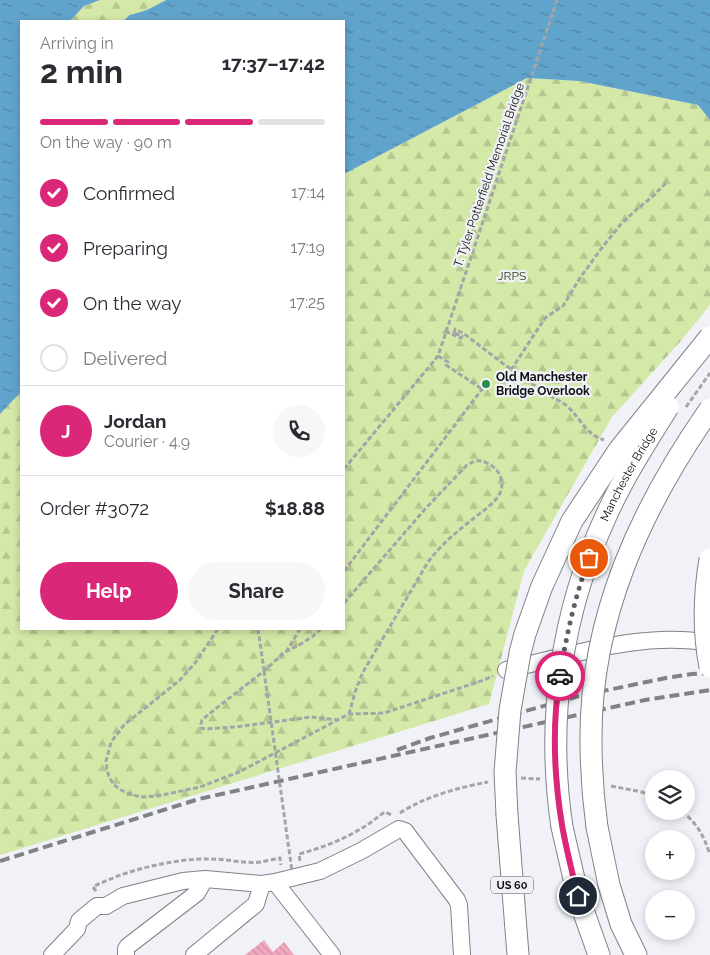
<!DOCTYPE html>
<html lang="en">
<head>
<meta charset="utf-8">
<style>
	:root { --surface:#fff; --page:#f7f7f7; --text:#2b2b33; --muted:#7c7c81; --line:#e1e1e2; --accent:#db2777 }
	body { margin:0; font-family:Raleway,sans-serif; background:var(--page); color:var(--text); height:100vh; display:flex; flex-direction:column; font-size:19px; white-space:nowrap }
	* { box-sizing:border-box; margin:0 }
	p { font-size:16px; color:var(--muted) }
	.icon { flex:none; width:28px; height:28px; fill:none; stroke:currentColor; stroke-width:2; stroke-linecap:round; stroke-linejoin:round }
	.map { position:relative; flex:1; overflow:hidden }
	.drawer { position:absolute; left:20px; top:20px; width:325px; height:610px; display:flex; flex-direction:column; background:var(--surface); border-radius:0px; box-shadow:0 2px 8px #0003 }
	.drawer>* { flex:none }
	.fabs { position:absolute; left:645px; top:770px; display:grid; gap:10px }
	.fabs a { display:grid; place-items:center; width:50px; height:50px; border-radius:50%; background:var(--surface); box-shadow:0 2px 8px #0003; font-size:25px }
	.pin { position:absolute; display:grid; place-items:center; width:42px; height:42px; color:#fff; margin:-21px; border:2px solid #fff; border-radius:50%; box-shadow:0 1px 5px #0007 }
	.courier { position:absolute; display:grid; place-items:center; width:50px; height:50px; margin:-25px; border:4px solid #db2777; border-radius:50%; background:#fff; color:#222; box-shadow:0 1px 6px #0007 }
	.summary em { font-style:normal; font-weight:700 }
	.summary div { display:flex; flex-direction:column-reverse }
	.summary { display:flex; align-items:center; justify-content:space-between; height:85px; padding:0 20px }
	h1 { font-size:32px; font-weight:700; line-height:38px }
	.bar { display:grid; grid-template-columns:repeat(4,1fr); gap:8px 5px; align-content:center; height:60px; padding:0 20px }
	.bar i { height:6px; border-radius:4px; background:var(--line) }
	.bar .on { background:var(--accent) }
	.bar p { grid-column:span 4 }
	.line { display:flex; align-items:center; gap:12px; padding:0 20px; border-top:1px solid var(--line) }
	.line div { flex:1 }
	.round { display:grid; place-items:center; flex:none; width:52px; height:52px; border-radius:26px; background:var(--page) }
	ol { padding:0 20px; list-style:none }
	li { display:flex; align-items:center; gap:15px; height:55px }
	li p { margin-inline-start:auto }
	li .icon { padding:5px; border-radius:50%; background:var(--accent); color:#fff; stroke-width:4 }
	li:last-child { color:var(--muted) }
	li i { width:28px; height:28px; border:2px solid var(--line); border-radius:50% }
	.primary-button { display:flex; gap:10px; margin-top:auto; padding:10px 20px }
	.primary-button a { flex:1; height:58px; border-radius:30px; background:var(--accent); color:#fff; font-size:20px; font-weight:700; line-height:58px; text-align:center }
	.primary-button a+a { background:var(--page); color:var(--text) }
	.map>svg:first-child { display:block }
</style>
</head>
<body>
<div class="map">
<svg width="710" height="955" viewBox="0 0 710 955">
	<defs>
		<pattern id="forest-firs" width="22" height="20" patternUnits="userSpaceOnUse" patternTransform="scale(1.25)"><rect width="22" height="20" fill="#d4e8a7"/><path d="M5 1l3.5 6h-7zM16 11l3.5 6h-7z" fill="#b5c68f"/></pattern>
		<pattern id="water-ripples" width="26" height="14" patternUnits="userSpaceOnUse" patternTransform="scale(1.25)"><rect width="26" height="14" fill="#61a4cb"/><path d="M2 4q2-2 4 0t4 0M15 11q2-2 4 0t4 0" fill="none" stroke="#4f84a4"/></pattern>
		<pattern id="building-back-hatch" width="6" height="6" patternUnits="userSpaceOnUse" patternTransform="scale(1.25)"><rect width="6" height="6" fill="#f2a9bf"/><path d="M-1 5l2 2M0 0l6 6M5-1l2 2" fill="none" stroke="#ce90a3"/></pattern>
	</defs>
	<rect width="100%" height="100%" fill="#f0f2f8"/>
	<!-- forest -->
	<path fill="url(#forest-firs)" d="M 100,0 L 166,0 L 147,10 L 130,15 L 123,21 L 70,21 L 84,6 Z
		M 527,78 L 579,81 L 698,105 L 710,120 L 710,305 L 680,342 L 612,417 L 524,571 L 489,704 L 0,855 L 0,414 L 21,392 L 21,629 L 344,629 L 344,174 Z"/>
	<!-- water -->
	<path fill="url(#water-ripples)" d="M 0,0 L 100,0 L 84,6 L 70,21 L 21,21 L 21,392 L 0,414 Z
		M 166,0 L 710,0 L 710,120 L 698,105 L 579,81 L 527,78 L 344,174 L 344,21 L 123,21 L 130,15 L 147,10 Z"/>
	<!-- building -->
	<path fill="url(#building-back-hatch)" d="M 264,940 L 273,952 L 284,942 L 294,955 L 245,955 Z"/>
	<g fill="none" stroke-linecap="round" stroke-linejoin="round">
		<!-- minor casing -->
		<g stroke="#818288" stroke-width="18">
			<path id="minor" d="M 506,670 C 572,655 642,631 710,643
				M 275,882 L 332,955
				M 52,955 L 77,929 L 79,921 L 97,906 L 106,906 L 123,896 L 183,881 L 205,879 L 262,884 L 275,882 L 320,871 L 361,851 L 399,829 L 405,831 L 457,900 L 459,905 L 462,955
				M 126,955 L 126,949 L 128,946 L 197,893 L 205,879
				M 194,955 L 256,904 L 262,884"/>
		</g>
		<!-- major casing -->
		<g stroke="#818288" stroke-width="23">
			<path id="major" d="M 507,815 L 518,955
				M 562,827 L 578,896 L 599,955
				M 597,827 L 609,885 L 621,924 L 636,955"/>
		</g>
		<!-- path -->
		<path stroke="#a3a5a9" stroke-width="3" stroke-dasharray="5 2.5" stroke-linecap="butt" d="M 445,331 L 461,338 L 462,336 L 454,333
			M 454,333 L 455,329 L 463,333 L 509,368 L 555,399 C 574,407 576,419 590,432 C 593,436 599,438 604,440
			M 438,356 L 448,362 L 446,365 L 482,389
			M 511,370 L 545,318 L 563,306 L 580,278 L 601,249 L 621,224 L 636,210 L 652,197 L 667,182
			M 686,407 L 710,373
			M 344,469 L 438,356 L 557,0
			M 344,571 L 486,384
			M 344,603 L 426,508 L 466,466 C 473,461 479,459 487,463 C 500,469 506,483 499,495 C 493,505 481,512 473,519 C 456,532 441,545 428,562 L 363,672 L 356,689 L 349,714
			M 218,629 L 195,663 L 180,680 L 124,725 L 111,742 L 106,761 L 107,769 L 109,777 L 114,785 L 121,790 L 130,794 L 141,797 L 158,796 L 200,787 L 239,772 L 349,714 L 384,713 L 484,680 L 493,676
			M 258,629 L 264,670
			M 321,629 L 312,637 L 299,645 L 285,652 L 264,671 L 214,710 L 202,720 L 201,724 L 201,728 L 205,729 L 235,727 L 311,717 L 338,720
			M 286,652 L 300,629
			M 521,778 L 540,779
			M 611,786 L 642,792 L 654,797
			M 682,811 C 697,824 703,834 709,852
			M 400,813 C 424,797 460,787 488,782
			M 300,861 L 299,854 C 321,848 343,840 362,828 C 370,824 377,817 385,812 L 392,815
			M 96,891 L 93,887 C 125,870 176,858 211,859 C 228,859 245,864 261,862 C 267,861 274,859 280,858 L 281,865"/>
		<!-- minor -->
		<use href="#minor" stroke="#fff" stroke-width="16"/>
		<!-- major -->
		<use href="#major" stroke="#fff" stroke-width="21"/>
		<!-- rail -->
		<path stroke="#818286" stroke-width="4" stroke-dasharray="10 5" stroke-linecap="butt" d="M 397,750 L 430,738 L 579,696 L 666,678 L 692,674 L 710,673
			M 0,861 L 199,799 L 645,700 L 710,690"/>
		<!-- major-bridge casing -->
		<g stroke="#818288" stroke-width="23" stroke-linecap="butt">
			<g id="major-bridge">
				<path d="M 710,559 C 704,595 703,631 710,667"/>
				<path d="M 507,815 L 505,772 L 510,710 L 520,653 L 525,634 L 542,586 L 572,521 L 619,450 L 710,337"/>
				<path id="s1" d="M 562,827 C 546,720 561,614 606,516 C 623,478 646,442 668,407"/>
				<path d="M 597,827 C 593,798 591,769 591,740 C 590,617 641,508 710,409"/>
			</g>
		</g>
		<!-- path-bridge -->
		<path stroke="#a3a5a9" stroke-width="3" stroke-dasharray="5 2.5" stroke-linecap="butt" d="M 264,671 L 292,871"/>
		<!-- major-bridge -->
		<use href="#major-bridge" stroke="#fff" stroke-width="21"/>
	</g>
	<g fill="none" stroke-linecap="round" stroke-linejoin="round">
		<!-- done -->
		<path stroke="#5f6063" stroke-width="5" stroke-dasharray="0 9" d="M 560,676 C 566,636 575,597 589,558"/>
		<!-- route -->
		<path stroke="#db2777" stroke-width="6" d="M 560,676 C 552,724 554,776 562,825 C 566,848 572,872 578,896"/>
	</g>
	<!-- markers -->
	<circle fill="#258f47" stroke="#f0f2f8" stroke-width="2" cx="486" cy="384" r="5"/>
	<g text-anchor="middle" stroke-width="4.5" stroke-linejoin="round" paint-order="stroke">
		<!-- shield labels -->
		<rect fill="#f0f2f8" stroke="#545458" stroke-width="1" x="491" y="876.5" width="42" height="17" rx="4"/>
		<g font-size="11" font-weight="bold" fill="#111113">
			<text x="512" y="889">US 60</text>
		</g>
		<!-- street labels -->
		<g font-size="12" fill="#111113" stroke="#f0f2f8">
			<text transform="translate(489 175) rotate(-71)" y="4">T. Tyler Potterfield Memorial Bridge</text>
			<text dy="4" stroke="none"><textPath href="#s1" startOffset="366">Manchester Bridge</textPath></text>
		</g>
		<!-- park labels -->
		<g font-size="12" fill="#313d0c" stroke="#f0f2f8">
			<text x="512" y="280">JRPS</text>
		</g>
		<!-- poi labels -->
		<g font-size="12" font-weight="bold" fill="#111113" stroke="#f0f2f8" text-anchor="start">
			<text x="496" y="381">Old Manchester<tspan x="496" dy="14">Bridge Overlook</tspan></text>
		</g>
	</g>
</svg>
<div class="fabs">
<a><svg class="icon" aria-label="layers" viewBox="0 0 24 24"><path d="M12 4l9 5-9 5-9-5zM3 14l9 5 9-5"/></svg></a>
<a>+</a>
<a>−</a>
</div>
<div class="pin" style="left:589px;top:558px;background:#ea580c"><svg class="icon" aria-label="bag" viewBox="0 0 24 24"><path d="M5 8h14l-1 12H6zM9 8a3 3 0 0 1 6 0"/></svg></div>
<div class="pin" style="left:578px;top:896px;background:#1f2937"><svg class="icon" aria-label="home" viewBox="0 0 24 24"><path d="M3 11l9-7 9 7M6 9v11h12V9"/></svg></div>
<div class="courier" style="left:560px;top:676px"><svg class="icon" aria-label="car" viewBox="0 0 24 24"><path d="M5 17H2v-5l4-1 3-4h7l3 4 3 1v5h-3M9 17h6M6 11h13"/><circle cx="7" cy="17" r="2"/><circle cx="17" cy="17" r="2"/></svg></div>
<section class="drawer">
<div class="summary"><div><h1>2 min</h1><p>Arriving in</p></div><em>17:37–17:42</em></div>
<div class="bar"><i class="on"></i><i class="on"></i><i class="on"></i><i></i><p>On the way · 90 m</p></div>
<ol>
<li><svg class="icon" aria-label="check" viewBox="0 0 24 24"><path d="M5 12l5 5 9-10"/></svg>Confirmed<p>17:14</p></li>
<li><svg class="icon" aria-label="check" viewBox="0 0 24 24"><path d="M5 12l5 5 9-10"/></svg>Preparing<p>17:19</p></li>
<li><svg class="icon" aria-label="check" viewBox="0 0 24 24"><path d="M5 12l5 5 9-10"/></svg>On the way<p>17:25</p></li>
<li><i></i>Delivered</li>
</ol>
<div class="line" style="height:90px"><b class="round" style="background:var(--accent);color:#fff">J</b><div><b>Jordan</b><p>Courier · 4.9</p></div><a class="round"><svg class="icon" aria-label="phone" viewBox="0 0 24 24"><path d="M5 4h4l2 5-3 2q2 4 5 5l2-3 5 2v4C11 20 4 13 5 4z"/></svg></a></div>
<div class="line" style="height:65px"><div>Order #3072</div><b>$18.88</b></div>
<div class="primary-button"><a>Help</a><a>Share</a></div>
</section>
</div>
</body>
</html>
